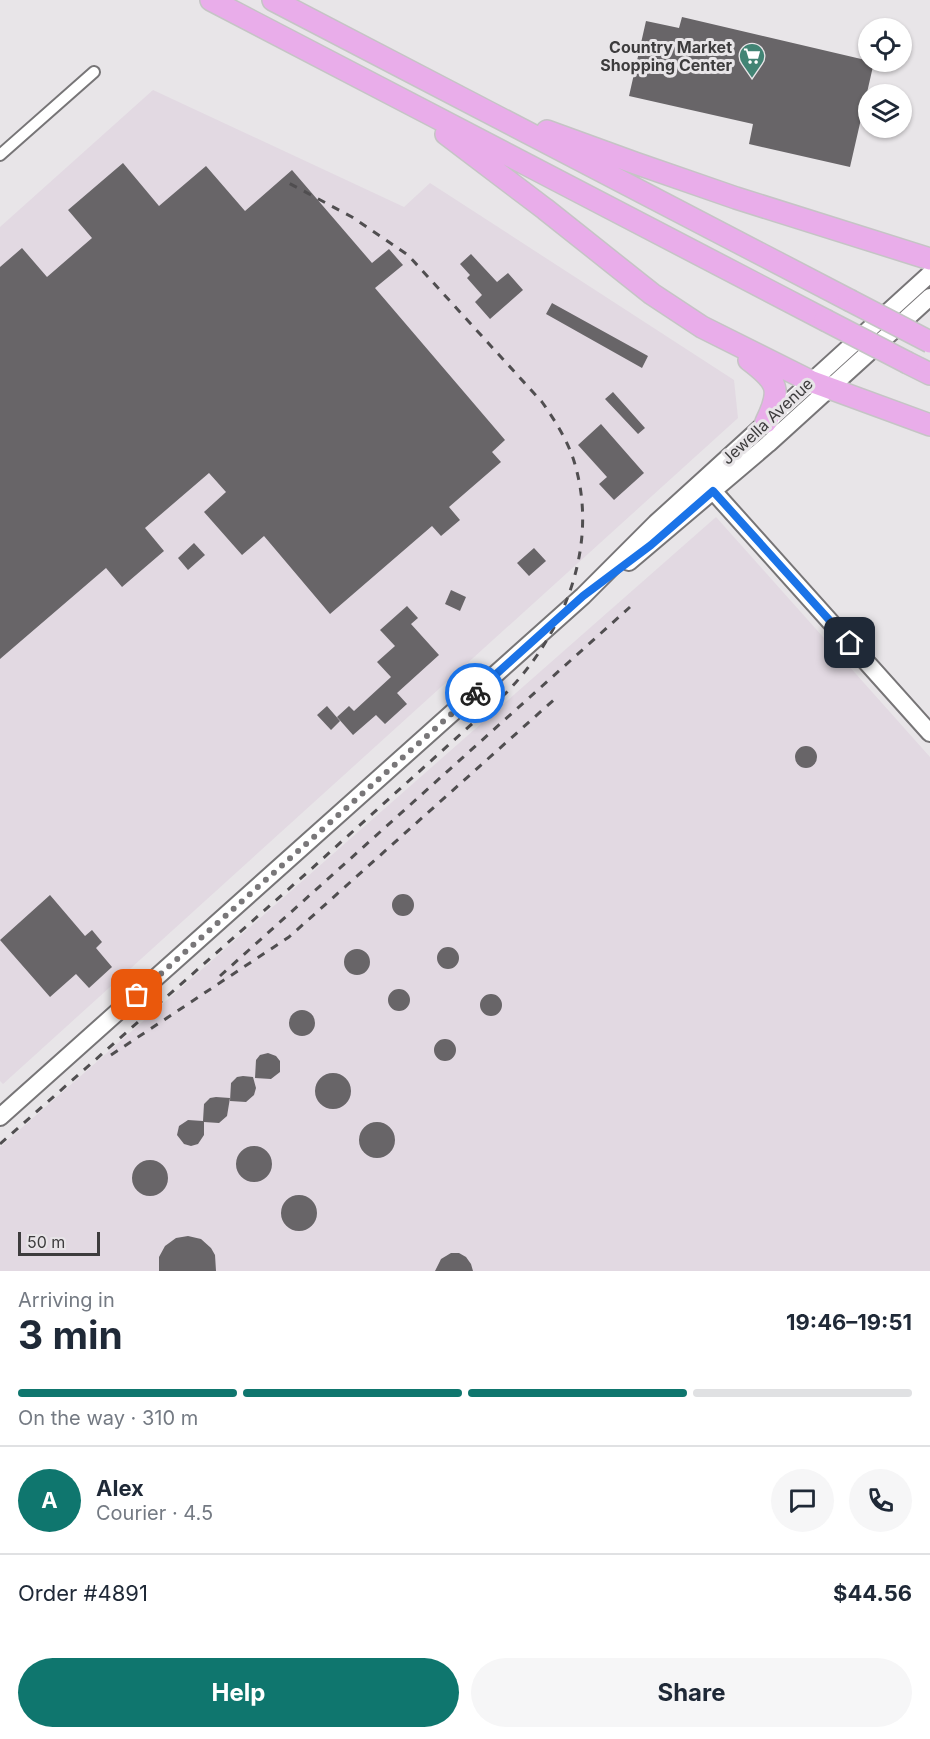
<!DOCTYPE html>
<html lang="en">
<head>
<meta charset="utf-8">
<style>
	:root { --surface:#fff; --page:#f6f6f7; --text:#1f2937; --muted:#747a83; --line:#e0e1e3; --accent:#0f766e }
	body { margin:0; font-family:Inter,sans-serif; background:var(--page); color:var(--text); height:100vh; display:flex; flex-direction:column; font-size:22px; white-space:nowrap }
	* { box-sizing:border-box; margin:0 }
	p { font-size:20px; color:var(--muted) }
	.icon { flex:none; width:33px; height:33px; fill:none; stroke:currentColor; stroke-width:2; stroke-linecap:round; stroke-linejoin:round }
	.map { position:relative; height:1271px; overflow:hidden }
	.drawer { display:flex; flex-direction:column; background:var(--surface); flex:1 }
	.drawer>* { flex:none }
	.controls { position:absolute; left:858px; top:18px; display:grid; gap:12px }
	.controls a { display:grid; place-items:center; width:54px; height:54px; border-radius:50%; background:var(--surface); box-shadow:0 2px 4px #0004; font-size:30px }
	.scale { position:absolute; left:18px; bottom:15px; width:82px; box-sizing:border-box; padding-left:6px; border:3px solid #3d3c3d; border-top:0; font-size:16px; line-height:21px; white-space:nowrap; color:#3d3c3d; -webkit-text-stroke:4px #e8e5e8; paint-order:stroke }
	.pin { position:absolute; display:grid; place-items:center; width:51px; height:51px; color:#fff; margin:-26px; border-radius:12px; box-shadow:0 3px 9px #0006 }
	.courier { position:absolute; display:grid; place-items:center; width:60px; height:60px; margin:-30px; border:4px solid #1a73e8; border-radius:50%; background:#fff; color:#222; box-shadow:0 2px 8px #0007 }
	.summary em { font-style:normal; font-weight:700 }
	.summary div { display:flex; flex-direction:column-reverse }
	.summary { display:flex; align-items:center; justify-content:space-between; height:102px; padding:0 18px }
	h1 { font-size:39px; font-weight:700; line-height:45px }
	.bar { display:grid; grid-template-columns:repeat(4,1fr); gap:9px 6px; align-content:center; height:72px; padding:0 18px }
	.bar i { height:8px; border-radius:4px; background:var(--line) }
	.bar .current { background:var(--accent) }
	.bar p { grid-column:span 4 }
	.line { display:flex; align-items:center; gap:15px; padding:0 18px; border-top:2px solid var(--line) }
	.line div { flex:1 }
	.round { display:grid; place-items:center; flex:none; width:63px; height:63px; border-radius:32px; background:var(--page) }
	.action { display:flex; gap:12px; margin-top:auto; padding:12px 18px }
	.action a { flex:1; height:69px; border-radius:36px; background:var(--accent); color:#fff; font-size:24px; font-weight:700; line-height:69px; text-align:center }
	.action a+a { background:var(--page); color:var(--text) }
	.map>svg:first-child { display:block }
</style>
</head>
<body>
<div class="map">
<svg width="930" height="1271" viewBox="0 0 930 1271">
	<rect width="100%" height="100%" fill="#e8e5e8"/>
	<!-- built -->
	<path fill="#e2d9e2" d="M 153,90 L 404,207 L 430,183 L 734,380 L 738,418 L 3,1084 L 0,1081 L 0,227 Z
		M 716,517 L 930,757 L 930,1271 L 0,1271 L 0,1147 Z"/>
	<!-- building -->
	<path fill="#686568" d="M 682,17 L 874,62 L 850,167 L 749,144 L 753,124 L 629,96 L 646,21 L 679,28 Z
		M 123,163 L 159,206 L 206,166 L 245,211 L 292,170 L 372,263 L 389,249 L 403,265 L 375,288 L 505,440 L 492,452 L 501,462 L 449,507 L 460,520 L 441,536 L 432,526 L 330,614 L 264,536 L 242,555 L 204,512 L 226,492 L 209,473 L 145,528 L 164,551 L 122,587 L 106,568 L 0,659 L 0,267 L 22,248 L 47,277 L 92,238 L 68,210 Z
		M 471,254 L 497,282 L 508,273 L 523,290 L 490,319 L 475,302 L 482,295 L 467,278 L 470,275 L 460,264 Z
		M 552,303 L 648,356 L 642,368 L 546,314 Z
		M 613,392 L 645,428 L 638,434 L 605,399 Z
		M 601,424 L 644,473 L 614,500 L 599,484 L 607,477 L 578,445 Z
		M 194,543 L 205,555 L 188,570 L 178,558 Z
		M 534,548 L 546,561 L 529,576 L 517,563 Z
		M 451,590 L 466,597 L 460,611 L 445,604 Z
		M 407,606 L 418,618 L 411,624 L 439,655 L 397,693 L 407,704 L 385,724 L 376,715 L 353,735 L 337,717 L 349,706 L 354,711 L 391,677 L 377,662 L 395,646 L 380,630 Z
		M 327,706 L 340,721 L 331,730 L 317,715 Z
		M795 757a11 11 0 1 1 22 0a11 11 0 1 1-22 0Z
		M392 905a11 11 0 1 1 22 0a11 11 0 1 1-22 0Z
		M 50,895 L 85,936 L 92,930 L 102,942 L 96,948 L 112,967 L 89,988 L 76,974 L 50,997 L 0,940 Z
		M437 958a11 11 0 1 1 22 0a11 11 0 1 1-22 0Z
		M344 962a13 13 0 1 1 26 0a13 13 0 1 1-26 0Z
		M388 1000a11 11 0 1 1 22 0a11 11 0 1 1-22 0Z
		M480 1005a11 11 0 1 1 22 0a11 11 0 1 1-22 0Z
		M289 1023a13 13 0 1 1 26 0a13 13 0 1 1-26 0Z
		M434 1050a11 11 0 1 1 22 0a11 11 0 1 1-22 0Z
		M 268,1053 L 276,1056 L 280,1061 L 280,1072 L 271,1079 L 255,1078 L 256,1060 L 260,1055 Z
		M315 1091a18 18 0 1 1 36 0a18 18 0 1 1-36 0Z
		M 243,1076 L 253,1077 L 256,1088 L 254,1095 L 246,1102 L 230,1101 L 231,1083 L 237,1077 Z
		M 216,1097 L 230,1098 L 227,1116 L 219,1123 L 204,1122 L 204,1135 L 198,1144 L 191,1146 L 184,1144 L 177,1135 L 179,1126 L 188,1120 L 203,1121 L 204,1104 L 210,1098 Z
		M359 1140a18 18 0 1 1 36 0a18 18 0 1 1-36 0Z
		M236 1164a18 18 0 1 1 36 0a18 18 0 1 1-36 0Z
		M132 1178a18 18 0 1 1 36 0a18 18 0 1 1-36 0Z
		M281 1213a18 18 0 1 1 36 0a18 18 0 1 1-36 0Z
		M 188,1236 L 201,1239 L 211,1248 L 215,1255 L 216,1271 L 159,1271 L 159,1257 L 165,1246 L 176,1238 Z
		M 451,1253 L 459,1253 L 466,1257 L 471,1264 L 473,1271 L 435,1271 L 441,1259 Z"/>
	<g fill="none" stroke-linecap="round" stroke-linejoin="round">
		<!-- street casing -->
		<g stroke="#777577" stroke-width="14">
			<path id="street" d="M 0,155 L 94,72"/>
		</g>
		<!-- secondary casing -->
		<g stroke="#777577" stroke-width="20">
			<path id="secondary" d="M 706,483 L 930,733
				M 629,562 L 768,444 L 930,297
				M 0,1117 L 583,596 L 656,523 L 930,274"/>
		</g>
		<!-- highway casing -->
		<g stroke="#c5c4c5" stroke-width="24">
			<path id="highway" d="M 211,0 L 825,320
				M 273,0 L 849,300
				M 547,131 L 635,163 L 736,198 L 930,259
				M 446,134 L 545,209 L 652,294 L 702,327 L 810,381 L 930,425
				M 749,360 C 778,382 782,389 766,422
				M 908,363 L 930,374"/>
		</g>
		<!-- street -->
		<use href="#street" stroke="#fff" stroke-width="10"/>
		<!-- secondary -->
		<use href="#secondary" stroke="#fff" stroke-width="16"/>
		<!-- highway -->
		<use href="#highway" stroke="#e9adea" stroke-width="21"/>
		<!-- rail -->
		<path stroke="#504e50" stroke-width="3" stroke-dasharray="8 8" stroke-linecap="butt" d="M 220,976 L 630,607
			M 111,1055 L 289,937 L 557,697
			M 0,1144 L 309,871 L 505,694 C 565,633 601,543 573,458 C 566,438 554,419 542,402 L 408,255 L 352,217 L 283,180"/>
		<!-- highway-bridge casing -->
		<g stroke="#c5c4c5" stroke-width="24" stroke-linecap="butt">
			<path id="highway-bridge" d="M 849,300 L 930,342
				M 825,320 L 908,363"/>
		</g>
		<!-- highway-bridge -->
		<use href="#highway-bridge" stroke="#e9adea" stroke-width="21"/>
	</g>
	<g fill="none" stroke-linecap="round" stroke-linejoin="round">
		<!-- done -->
		<path stroke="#797779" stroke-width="6" stroke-dasharray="0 10.8" d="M 137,995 L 475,693"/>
		<!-- route -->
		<path stroke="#1a73e8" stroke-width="8" d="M 475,693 L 583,596 L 651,545 L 713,491 L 850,643"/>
	</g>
	<!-- icons -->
	<defs>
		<g id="supermarket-pin" transform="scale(1.35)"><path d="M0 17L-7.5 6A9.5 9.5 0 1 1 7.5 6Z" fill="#428474" stroke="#e8e5e8"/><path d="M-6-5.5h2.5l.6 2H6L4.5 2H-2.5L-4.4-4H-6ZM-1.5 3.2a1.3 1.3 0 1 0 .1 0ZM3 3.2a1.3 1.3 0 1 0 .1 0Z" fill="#fff"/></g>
	</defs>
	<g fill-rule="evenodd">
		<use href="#supermarket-pin" x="752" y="56"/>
	</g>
	<g text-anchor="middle" stroke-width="6" stroke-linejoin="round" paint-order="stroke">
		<!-- poi labels -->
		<g font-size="16" font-weight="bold" fill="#3d3c3d" stroke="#e8e5e8" text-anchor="end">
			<text x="732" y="53">Country Market<tspan x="732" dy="18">Shopping Center</tspan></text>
		</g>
		<!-- street labels -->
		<g font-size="16" fill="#3d3c3d" stroke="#e8e5e8">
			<text transform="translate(767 421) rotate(-43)" y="6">Jewella Avenue</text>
		</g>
	</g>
</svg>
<div class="controls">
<a><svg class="icon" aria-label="locate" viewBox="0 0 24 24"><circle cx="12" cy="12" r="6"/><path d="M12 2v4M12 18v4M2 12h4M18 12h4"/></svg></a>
<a><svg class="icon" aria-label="layers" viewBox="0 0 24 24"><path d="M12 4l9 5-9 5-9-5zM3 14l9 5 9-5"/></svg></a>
</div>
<div class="scale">50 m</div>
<div class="pin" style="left:137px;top:995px;background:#ea580c"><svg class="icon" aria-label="bag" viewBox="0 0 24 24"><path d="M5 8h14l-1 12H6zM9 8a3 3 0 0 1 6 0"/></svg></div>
<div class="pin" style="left:850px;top:643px;background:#1f2937"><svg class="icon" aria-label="home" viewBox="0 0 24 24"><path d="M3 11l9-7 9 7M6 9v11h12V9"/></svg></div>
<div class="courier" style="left:475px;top:693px"><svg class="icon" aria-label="bike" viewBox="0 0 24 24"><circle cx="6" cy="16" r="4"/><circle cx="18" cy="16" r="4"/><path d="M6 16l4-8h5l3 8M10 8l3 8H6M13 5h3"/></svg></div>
</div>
<section class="drawer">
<div class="summary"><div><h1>3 min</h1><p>Arriving in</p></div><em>19:46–19:51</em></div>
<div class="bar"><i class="current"></i><i class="current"></i><i class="current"></i><i></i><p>On the way · 310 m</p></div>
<div class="line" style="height:108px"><b class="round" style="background:var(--accent);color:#fff">A</b><div><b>Alex</b><p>Courier · 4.5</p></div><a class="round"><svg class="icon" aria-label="chat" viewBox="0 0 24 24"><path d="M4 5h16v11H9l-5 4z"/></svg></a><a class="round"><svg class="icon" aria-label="phone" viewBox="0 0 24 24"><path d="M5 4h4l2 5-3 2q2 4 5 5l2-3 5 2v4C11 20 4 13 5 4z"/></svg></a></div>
<div class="line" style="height:78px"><div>Order #4891</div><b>$44.56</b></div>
<div class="action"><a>Help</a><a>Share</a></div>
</section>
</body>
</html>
